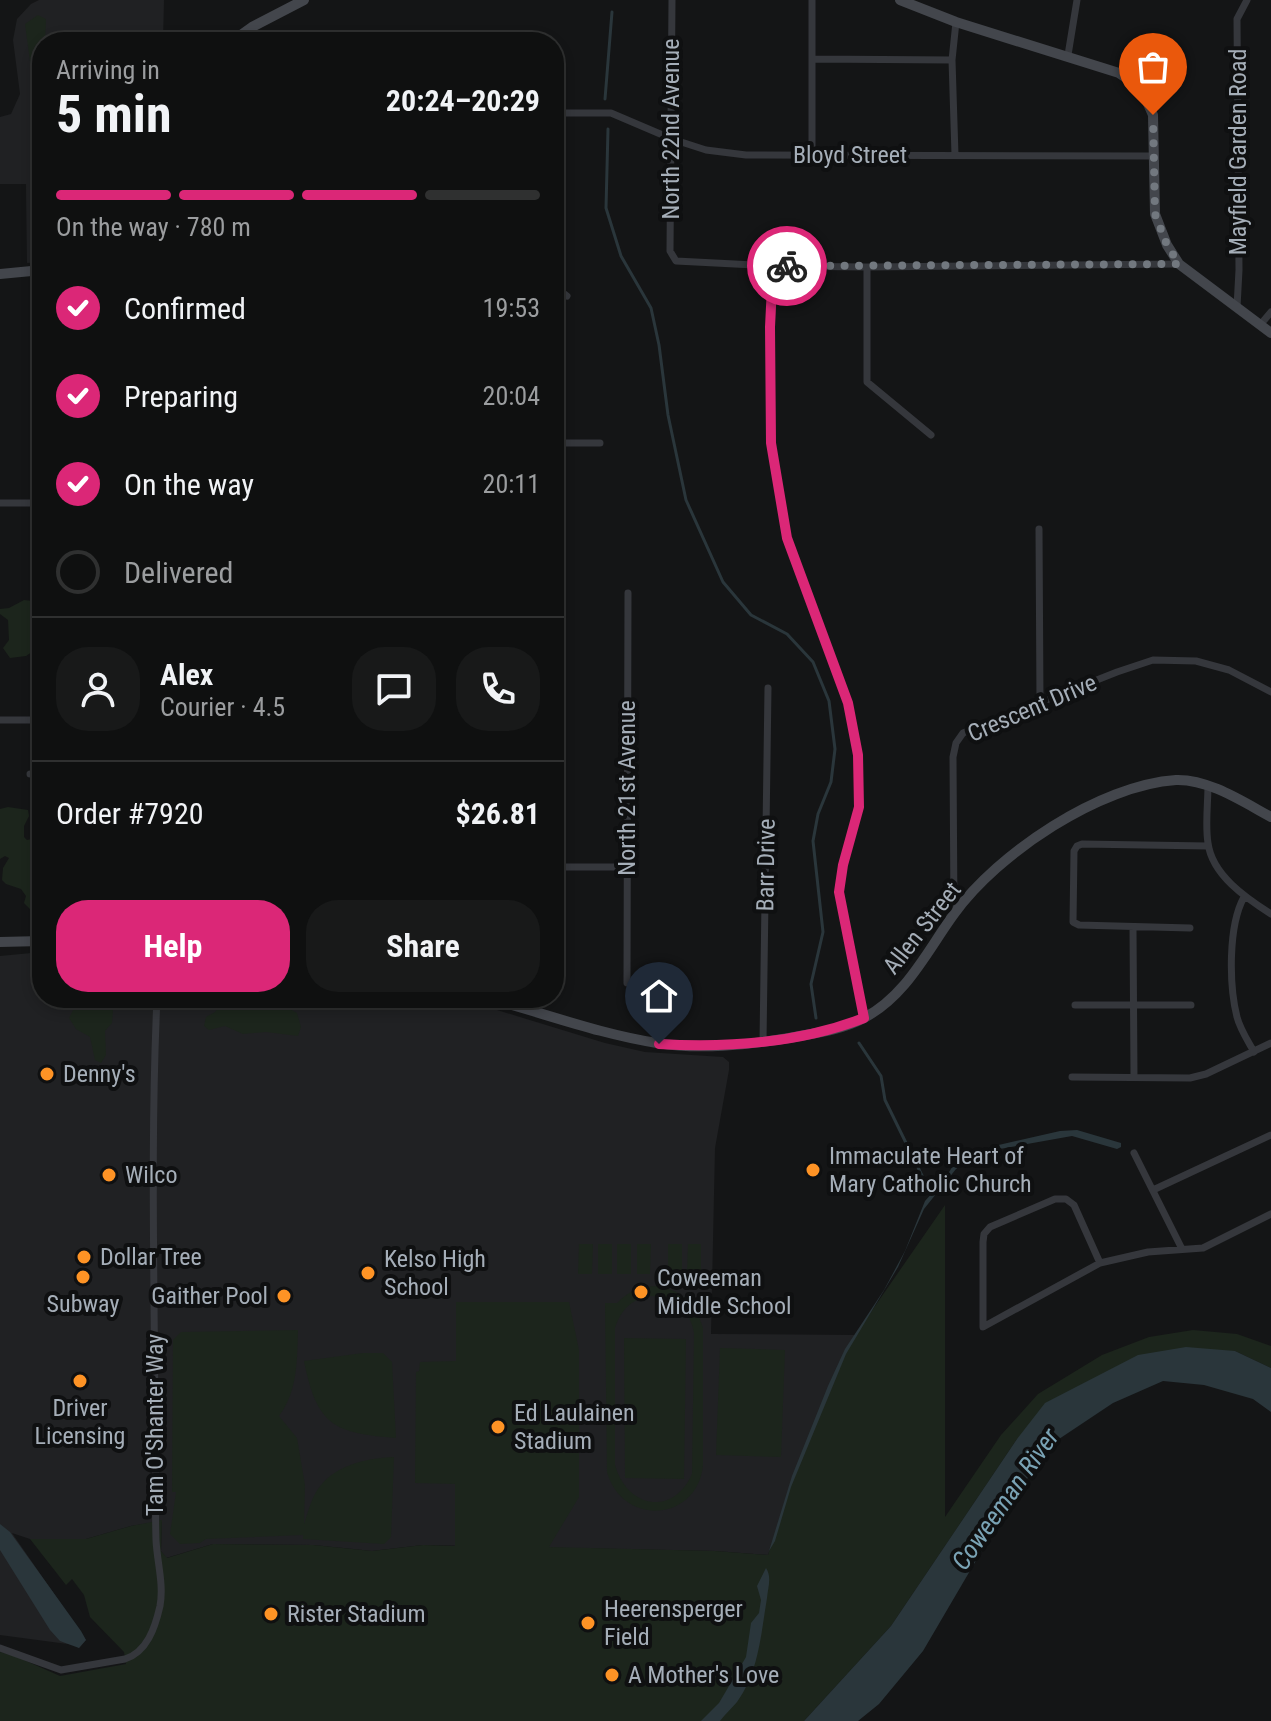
<!DOCTYPE html>
<html lang="en">
<head>
<meta charset="utf-8">
<style>
	:root { --surface:#0f1010; --page:#181919; --text:#f1f3f6; --muted:#9b9d9f; --line:#2f3030; --accent:#db2777 }
	body { margin:0; font-family:"Roboto Condensed",sans-serif; background:var(--page); color:var(--text); height:100vh; display:flex; flex-direction:column; font-size:30px; white-space:nowrap }
	* { box-sizing:border-box; margin:0 }
	p { font-size:26px; color:var(--muted) }
	.icon { flex:none; width:44px; height:44px; fill:none; stroke:currentColor; stroke-width:2; stroke-linecap:round; stroke-linejoin:round }
	.map { position:relative; flex:1; overflow:hidden }
	.panel { position:absolute; left:32px; top:32px; width:532px; height:976px; display:flex; flex-direction:column; background:var(--surface); border-radius:32px; box-shadow:0 4px 12px #0003,0 0 0 2px var(--line) }
	.panel>* { flex:none }
	.pin { position:absolute; display:grid; place-items:center; width:68px; height:68px; color:#fff; margin:-82px -34px; border-radius:50% 50% 50% 0; rotate:-45deg; box-shadow:0 0 8px #0007 }
	.pin .icon { rotate:45deg }
	.courier { position:absolute; display:grid; place-items:center; width:80px; height:80px; margin:-40px; border:6px solid #db2777; border-radius:50%; background:#fff; color:#222; box-shadow:0 2px 10px #0007 }
	.headline em { font-style:normal; font-weight:700 }
	.headline div { display:flex; flex-direction:column-reverse }
	.headline { display:flex; align-items:center; justify-content:space-between; height:136px; padding:0 24px }
	h1 { font-size:52px; font-weight:700; line-height:60px }
	.bar { display:grid; grid-template-columns:repeat(4,1fr); gap:12px 8px; align-content:center; height:96px; padding:0 24px }
	.bar i { height:10px; border-radius:6px; background:var(--line) }
	.bar .on { background:var(--accent) }
	.bar p { grid-column:span 4 }
	.line { display:flex; align-items:center; gap:20px; padding:0 24px; border-top:2px solid var(--line) }
	.line div { flex:1 }
	.round { display:grid; place-items:center; flex:none; width:84px; height:84px; border-radius:32px; background:var(--page) }
	ol { padding:0 24px; list-style:none }
	li { display:flex; align-items:center; gap:24px; height:88px }
	li p { margin-inline-start:auto }
	li .icon { padding:8px; border-radius:50%; background:var(--accent); color:#fff; stroke-width:4 }
	li:last-child { color:var(--muted) }
	li i { width:44px; height:44px; border:4px solid var(--line); border-radius:50% }
	.primary-button { display:flex; gap:16px; margin-top:auto; padding:16px 24px }
	.primary-button a { flex:1; height:92px; border-radius:32px; background:var(--accent); color:#fff; font-size:32px; font-weight:700; line-height:92px; text-align:center }
	.primary-button a+a { background:var(--page); color:var(--text) }
	.map>svg:first-child { display:block }
</style>
</head>
<body>
<div class="map">
<svg width="1271" height="1721" viewBox="0 0 1271 1721">
	<rect width="100%" height="100%" fill="#141516"/>
	<!-- built -->
	<path fill="#202123" d="M 39,0 L 164,0 L 163,42 L 42,42 L 42,262 L 27,263 L 26,184 L 0,184 L 0,117 L 11,114 L 20,94 L 13,40 L 17,19 L 31,4 Z
		M 42,952 L 42,998 L 432,998 L 497,1010 L 605,1043 L 645,1052 L 723,1057 L 729,1062 L 729,1070 L 715,1148 L 711,1334 L 855,1335 L 768,1555 L 715,1551 L 423,1545 L 372,1551 L 313,1545 L 213,1544 L 166,1558 L 161,1551 L 162,1521 L 131,1526 L 86,1539 L 30,1539 L 12,1533 L 86,1640 L 79,1648 L 75,1645 L 0,1635 L 0,956 Z"/>
	<!-- green -->
	<path fill="#1c251c" fill-rule="evenodd" d="M 38,15 L 46,19 L 45,42 L 42,42 L 42,101 L 35,98 L 25,24 Z
		M 24,600 L 42,602 L 42,645 L 26,656 L 10,658 L 3,648 L 9,640 L 8,620 L 0,614 L 0,609 L 9,608 Z
		M 8,807 L 28,810 L 29,816 L 24,826 L 24,837 L 27,840 L 37,838 L 42,842 L 42,913 L 31,910 L 24,903 L 26,896 L 21,889 L 6,884 L 2,880 L 3,868 L 9,858 L 5,856 L 0,859 L 0,809 Z
		M 265,998 L 276,1001 L 297,1013 L 301,1027 L 298,1036 L 266,1032 L 243,1034 L 225,1026 L 209,1030 L 204,1026 L 206,1017 L 215,1012 L 226,999 Z
		M 107,999 L 116,1004 L 113,1010 L 112,1023 L 105,1031 L 106,1055 L 101,1063 L 95,1060 L 90,1037 L 76,1029 L 69,1018 L 73,1010 L 89,1003 L 96,1010 L 103,1010 L 105,1000 Z
		M 945,1205 L 945,1517 L 1001,1435 L 1038,1394 L 1102,1355 L 1149,1337 L 1193,1330 L 1237,1334 L 1271,1346 L 1271,1368 L 1235,1351 L 1017,1439 L 891,1626 L 804,1721 L 0,1721 L 0,1652 L 15,1656 L 60,1676 L 126,1664 L 124,1652 L 90,1617 L 84,1595 L 72,1579 L 66,1585 L 30,1539 L 86,1539 L 131,1526 L 162,1520 L 161,1551 L 167,1558 L 213,1544 L 313,1545 L 372,1551 L 423,1545 L 455,1546 L 455,1484 L 415,1483 L 416,1372 L 419,1371 L 420,1362 L 456,1361 L 456,1302 L 569,1302 L 579,1350 L 579,1497 L 549,1547 L 715,1551 L 768,1555 L 788,1492 L 841,1361 L 855,1335 Z
		M 579,1244 L 593,1244 L 592,1274 L 578,1274 Z
		M 598,1244 L 612,1244 L 612,1274 L 598,1274 Z
		M 617,1244 L 631,1244 L 631,1274 L 617,1274 Z
		M 637,1244 L 651,1244 L 650,1274 L 637,1274 Z
		M 668,1244 L 682,1244 L 682,1274 L 668,1274 Z
		M 688,1244 L 701,1244 L 701,1274 L 687,1274 Z
		M 658,1286 C 682,1291 696,1304 703,1328 L 703,1466 C 696,1523 622,1526 607,1472 L 605,1303 L 617,1303 C 629,1291 641,1286 658,1286 ZM 650,1296 C 673,1295 690,1309 694,1333 L 692,1474 C 673,1517 627,1508 615,1465 L 615,1328 C 621,1310 631,1299 650,1296 Z
		M 298,1330 C 297,1360 298,1391 279,1416 L 297,1438 L 305,1485 L 304,1524 C 307,1516 310,1503 315,1494 C 330,1466 365,1458 394,1457 L 391,1537 L 384,1544 L 303,1539 L 303,1535 L 206,1539 L 200,1543 L 180,1544 L 170,1534 L 176,1492 L 172,1492 L 173,1340 L 181,1332 Z
		M 624,1338 L 686,1339 L 684,1479 L 625,1478 Z
		M 720,1348 L 785,1350 L 781,1457 L 716,1455 Z
		M 363,1353 L 383,1353 L 392,1362 L 396,1438 C 334,1433 317,1426 304,1361 Z"/>
	<!-- water -->
	<path fill="#2a363b" d="M 1077,1130 L 1121,1143 L 1121,1147 L 1117,1149 L 1072,1136 L 994,1150 L 973,1157 L 956,1169 L 924,1209 L 898,1267 L 846,1354 L 791,1487 L 775,1541 L 769,1551 L 792,1476 L 828,1386 L 845,1349 L 884,1290 L 905,1251 L 925,1201 L 944,1180 L 956,1161 L 977,1150 L 1060,1131 Z
		M 1186,1347 L 1235,1351 L 1271,1368 L 1271,1412 L 1253,1399 L 1204,1385 L 1163,1381 L 1113,1403 L 1059,1439 L 1015,1494 L 923,1651 L 879,1704 L 858,1721 L 804,1721 L 891,1626 L 1017,1439 L 1045,1403 L 1138,1355 Z
		M 0,1524 L 10,1532 L 81,1631 L 86,1640 L 79,1648 L 60,1641 L 50,1630 L 0,1550 Z
		M 766,1568 C 772,1577 768,1587 767,1598 C 761,1633 759,1672 737,1702 C 732,1708 725,1714 720,1721 L 701,1721 L 719,1703 L 746,1657 L 751,1623 L 759,1613 L 761,1600 L 757,1586 Z"/>
	<g fill="none" stroke-linecap="round" stroke-linejoin="round">
		<!-- stream -->
		<path stroke="#2a363b" stroke-width="3" d="M 605,99 L 612,12
			M 608,129 L 606,208 L 621,256 L 651,308 L 659,345 L 668,415 L 686,500 L 723,582 L 751,615 L 787,634 L 813,662 L 829,701 L 835,749 L 831,782 L 818,814 L 813,841 L 823,932 L 811,984 L 816,1018
			M 859,1043 L 881,1076 L 885,1100 L 931,1194"/>
		<!-- street -->
		<path stroke="#35373c" stroke-width="7" d="M 672,0 L 670,251 L 676,261 L 773,266 L 867,267 L 1179,264
			M 812,0 L 812,156
			M 1068,55 L 1077,0
			M 812,59 L 952,60
			M 554,113 L 611,113 L 672,139 L 706,150 L 746,155 L 1153,156
			M 955,155 L 952,60 L 956,22
			M 773,266 L 770,327 L 771,443 L 787,538 L 848,703 L 858,755 L 859,807 L 843,865 L 839,892 L 864,1018
			M 867,267 L 867,382 L 931,435
			M 554,286 L 567,296
			M 1237,307 L 1239,270 L 1237,19 L 1247,0
			M 1260,325 L 1271,312
			M 554,443 L 600,443
			M 0,503 L 42,503
			M 1039,529 L 1040,703
			M 0,720 L 42,720
			M 30,774 L 42,774
			M 1208,785 C 1208,804 1205,825 1208,843 C 1212,875 1246,898 1271,914
			M 554,867 L 626,867
			M 1244,897 C 1228,926 1229,985 1237,1017 C 1240,1029 1248,1041 1254,1052
			M 954,913 L 953,757 L 956,743 L 963,733 L 1117,672 L 1153,660 L 1196,661 L 1229,670 L 1271,692
			M 1133,928 L 1134,1076
			M 1190,928 L 1079,925 L 1073,922 L 1074,851 L 1077,846 L 1082,844 L 1208,846
			M 627,983 L 628,593
			M 1075,1005 L 1191,1005
			M 763,1042 L 768,688
			M 1072,1077 L 1190,1078 L 1206,1074 L 1271,1043
			M 1134,1153 L 1182,1249
			M 1153,1190 L 1271,1135
			M 1100,1263 L 1074,1205 L 1066,1199 L 1055,1199 L 990,1227 L 984,1234 L 983,1242 L 983,1327 L 1100,1263 L 1148,1252 L 1203,1248 L 1271,1214
			M 0,1648 L 61,1670 L 125,1659 C 147,1652 155,1628 160,1606 C 164,1584 157,1562 156,1540 C 155,1509 156,1479 155,1449 C 155,1299 150,1148 157,998"/>
		<!-- secondary -->
		<path stroke="#43464c" stroke-width="10" d="M 900,0 L 956,22 L 1119,73 L 1141,88 L 1153,115 L 1155,214 L 1167,245 L 1179,264 L 1271,333
			M 231,42 L 252,27 L 304,0
			M 0,274 L 42,270
			M 0,942 L 42,941
			M 487,998 C 544,1013 599,1034 657,1043 C 700,1050 746,1045 789,1038 C 815,1033 841,1030 864,1018 C 907,995 927,951 954,914 C 998,853 1100,785 1176,780 C 1209,779 1243,802 1271,817"/>
	</g>
	<g fill="none" stroke-linecap="round" stroke-linejoin="round">
		<!-- done -->
		<path stroke="#72787f" stroke-width="8" stroke-dasharray="0 14.4" d="M 787,266 L 1179,264 L 1167,245 L 1155,214 L 1153,115"/>
		<!-- route -->
		<path stroke="#db2777" stroke-width="10" d="M 659,1044 C 728,1048 800,1043 864,1018 L 839,892 L 843,865 L 859,807 L 858,755 L 848,703 L 787,538 L 771,443 L 770,327 L 773,266 L 787,266"/>
	</g>
	<!-- markers -->
	<g fill="#fe9325" stroke="#0f1011" stroke-width="3">
		<circle cx="47" cy="1074" r="8"/>
		<circle cx="813" cy="1170" r="8"/>
		<circle cx="109" cy="1175" r="8"/>
		<circle cx="84" cy="1257" r="8"/>
		<circle cx="368" cy="1273" r="8"/>
		<circle cx="83" cy="1277" r="8"/>
		<circle cx="641" cy="1292" r="8"/>
		<circle cx="284" cy="1296" r="8"/>
		<circle cx="80" cy="1381" r="8"/>
		<circle cx="498" cy="1427" r="8"/>
		<circle cx="271" cy="1614" r="8"/>
		<circle cx="588" cy="1623" r="8"/>
		<circle cx="612" cy="1675" r="8"/>
	</g>
	<g text-anchor="middle" stroke-width="8" stroke-linejoin="round" paint-order="stroke">
		<!-- street labels -->
		<g font-size="24" fill="#a5aeb8" stroke="#0f1011">
			<text transform="translate(671 129) rotate(-90)" y="8">North 22nd Avenue</text>
			<text transform="translate(1238 152) rotate(-90)" y="8">Mayfield Garden Road</text>
			<text x="850" y="163">Bloyd Street</text>
			<text transform="translate(1032 708) rotate(-23)" y="8">Crescent Drive</text>
			<text transform="translate(627 788) rotate(-90)" y="8">North 21st Avenue</text>
			<text transform="translate(766 865) rotate(-89)" y="8">Barr Drive</text>
			<text transform="translate(922 928) rotate(-52)" y="8">Allen Street</text>
			<text transform="translate(155 1425) rotate(-90)" y="8">Tam O'Shanter Way</text>
		</g>
		<!-- poi labels -->
		<g font-size="24" fill="#a5aeb8" stroke="#0f1011" text-anchor="start">
			<text x="63" y="1082">Denny's</text>
			<text x="829" y="1164">Immaculate Heart of<tspan x="829" dy="28">Mary Catholic Church</tspan></text>
			<text x="125" y="1183">Wilco</text>
			<text x="100" y="1265">Dollar Tree</text>
			<text x="384" y="1267">Kelso High<tspan x="384" dy="28">School</tspan></text>
			<text x="657" y="1286">Coweeman<tspan x="657" dy="28">Middle School</tspan></text>
			<text x="268" y="1304" text-anchor="end">Gaither Pool</text>
			<text x="83" y="1312" text-anchor="middle">Subway</text>
			<text x="80" y="1416" text-anchor="middle">Driver<tspan x="80" dy="28">Licensing</tspan></text>
			<text x="514" y="1421">Ed Laulainen<tspan x="514" dy="28">Stadium</tspan></text>
			<text x="604" y="1617">Heerensperger<tspan x="604" dy="28">Field</tspan></text>
			<text x="287" y="1622">Rister Stadium</text>
			<text x="628" y="1683">A Mother's Love</text>
		</g>
		<!-- water labels -->
		<g font-size="26" font-style="italic" fill="#7aa3b5" stroke="#0f1011">
			<text transform="translate(1005 1499) rotate(-55)" y="9">Coweeman River</text>
		</g>
	</g>
</svg>
<div class="pin" style="left:1153px;top:115px;background:#ea580c"><svg class="icon" aria-label="bag" viewBox="0 0 24 24"><path d="M5 8h14l-1 12H6zM9 8a3 3 0 0 1 6 0"/></svg></div>
<div class="pin" style="left:659px;top:1044px;background:#1f2937"><svg class="icon" aria-label="home" viewBox="0 0 24 24"><path d="M3 11l9-7 9 7M6 9v11h12V9"/></svg></div>
<div class="courier" style="left:787px;top:266px"><svg class="icon" aria-label="bike" viewBox="0 0 24 24"><circle cx="6" cy="16" r="4"/><circle cx="18" cy="16" r="4"/><path d="M6 16l4-8h5l3 8M10 8l3 8H6M13 5h3"/></svg></div>
<section class="panel">
<div class="headline"><div><h1>5 min</h1><p>Arriving in</p></div><em>20:24–20:29</em></div>
<div class="bar"><i class="on"></i><i class="on"></i><i class="on"></i><i></i><p>On the way · 780 m</p></div>
<ol>
<li><svg class="icon" aria-label="check" viewBox="0 0 24 24"><path d="M5 12l5 5 9-10"/></svg>Confirmed<p>19:53</p></li>
<li><svg class="icon" aria-label="check" viewBox="0 0 24 24"><path d="M5 12l5 5 9-10"/></svg>Preparing<p>20:04</p></li>
<li><svg class="icon" aria-label="check" viewBox="0 0 24 24"><path d="M5 12l5 5 9-10"/></svg>On the way<p>20:11</p></li>
<li><i></i>Delivered</li>
</ol>
<div class="line" style="height:144px"><a class="round"><svg class="icon" aria-label="person" viewBox="0 0 24 24"><circle cx="12" cy="8" r="4"/><path d="M4 21q1-7 8-7t8 7"/></svg></a><div><b>Alex</b><p>Courier · 4.5</p></div><a class="round"><svg class="icon" aria-label="chat" viewBox="0 0 24 24"><path d="M4 5h16v11H9l-5 4z"/></svg></a><a class="round"><svg class="icon" aria-label="phone" viewBox="0 0 24 24"><path d="M5 4h4l2 5-3 2q2 4 5 5l2-3 5 2v4C11 20 4 13 5 4z"/></svg></a></div>
<div class="line" style="height:104px"><div>Order #7920</div><b>$26.81</b></div>
<div class="primary-button"><a>Help</a><a>Share</a></div>
</section>
</div>
</body>
</html>
